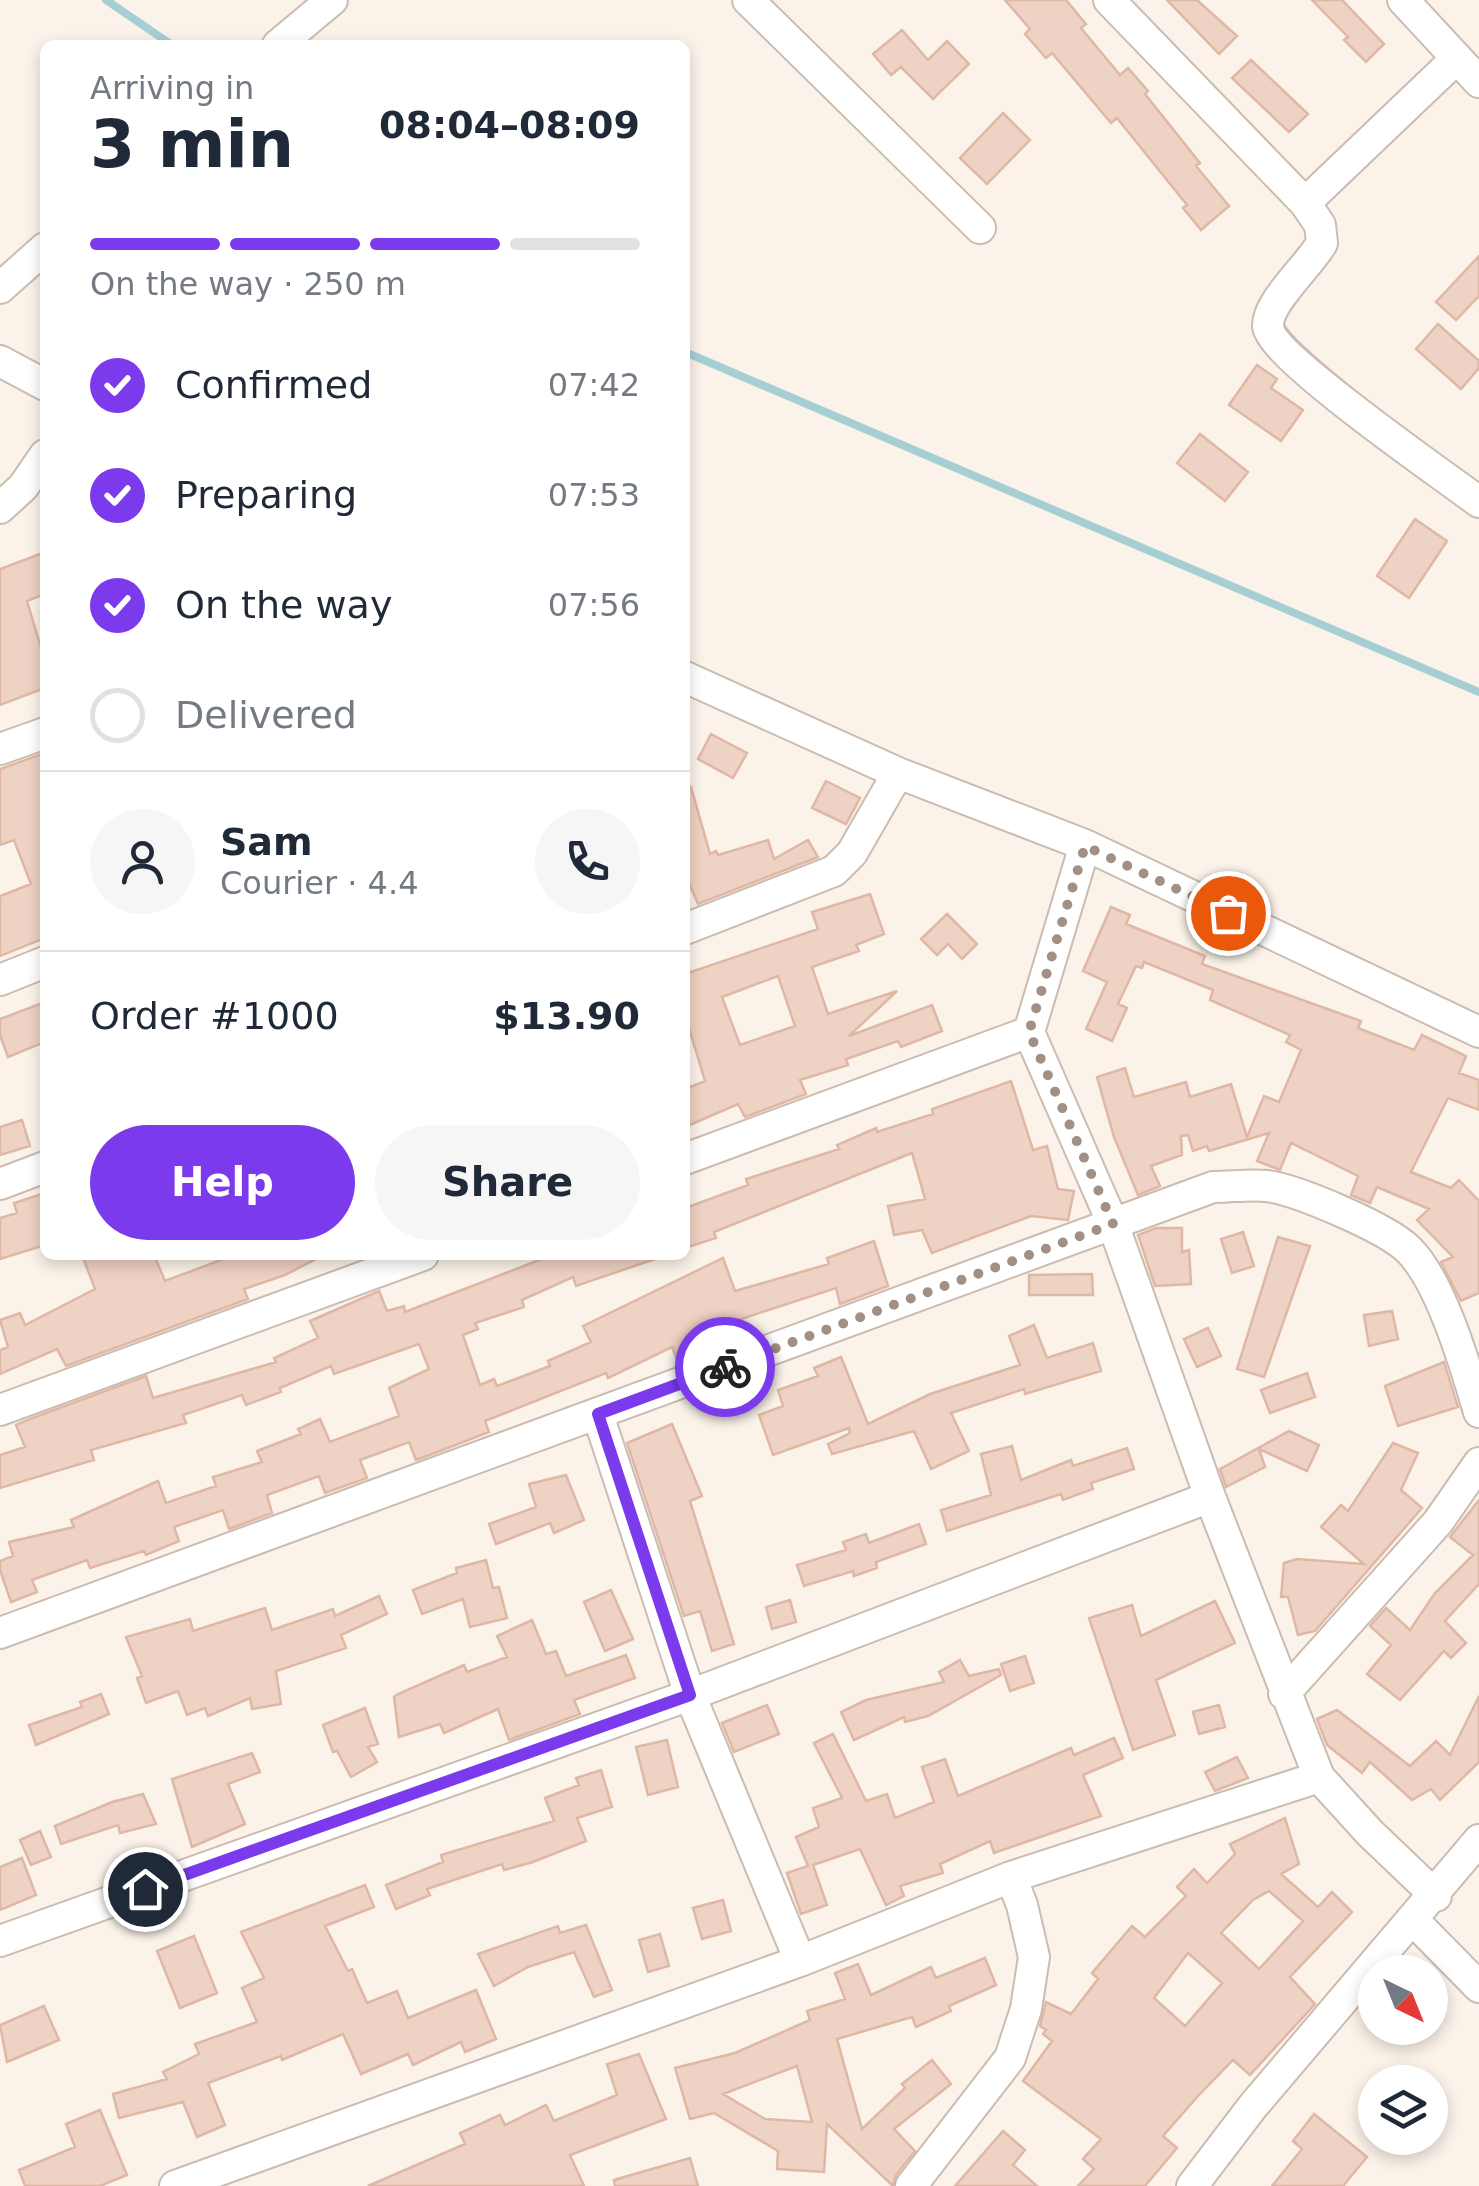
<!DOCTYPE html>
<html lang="en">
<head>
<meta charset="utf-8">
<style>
	:root { --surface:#fff; --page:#f6f6f7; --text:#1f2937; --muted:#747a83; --line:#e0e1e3; --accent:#7c3aed }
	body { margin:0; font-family:"DejaVu Sans",sans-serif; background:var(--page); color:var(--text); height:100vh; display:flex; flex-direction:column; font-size:38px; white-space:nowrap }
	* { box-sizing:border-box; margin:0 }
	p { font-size:32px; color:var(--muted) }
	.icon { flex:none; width:55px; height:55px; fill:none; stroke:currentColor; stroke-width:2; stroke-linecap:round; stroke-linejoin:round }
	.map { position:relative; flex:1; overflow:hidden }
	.sheet { position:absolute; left:40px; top:40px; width:650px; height:1220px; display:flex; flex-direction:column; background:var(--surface); border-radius:15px; box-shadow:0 5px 15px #0003 }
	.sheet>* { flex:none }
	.needle { width:65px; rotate:137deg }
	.controls { position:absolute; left:1358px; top:1955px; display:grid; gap:20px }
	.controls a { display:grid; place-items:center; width:90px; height:90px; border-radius:50%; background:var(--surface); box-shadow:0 5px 15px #0003; font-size:50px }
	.pin { position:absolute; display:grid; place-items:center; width:85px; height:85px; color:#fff; margin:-42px; border:5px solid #fff; border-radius:50%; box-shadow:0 2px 10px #0007 }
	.courier { position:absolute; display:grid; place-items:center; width:100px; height:100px; margin:-50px; border:8px solid #7c3aed; border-radius:50%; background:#fff; color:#222; box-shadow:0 2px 12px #0007 }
	.overview em { font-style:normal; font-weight:800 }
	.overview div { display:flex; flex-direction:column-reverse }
	.overview { display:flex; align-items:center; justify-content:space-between; height:170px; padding:0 50px }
	h1 { font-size:65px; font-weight:800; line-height:75px }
	.bar { display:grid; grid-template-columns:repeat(4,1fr); gap:15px 10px; align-content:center; height:120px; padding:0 50px }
	.bar i { height:12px; border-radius:8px; background:var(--line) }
	.bar .active { background:var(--accent) }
	.bar p { grid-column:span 4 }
	.line { display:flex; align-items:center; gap:25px; padding:0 50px; border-top:2px solid var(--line) }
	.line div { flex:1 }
	.round { display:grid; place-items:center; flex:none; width:105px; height:105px; border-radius:52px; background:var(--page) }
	ol { padding:0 50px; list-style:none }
	li { display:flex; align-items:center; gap:30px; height:110px }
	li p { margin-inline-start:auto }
	li .icon { padding:10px; border-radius:50%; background:var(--accent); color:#fff; stroke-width:4 }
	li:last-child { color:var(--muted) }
	li i { width:55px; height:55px; border:5px solid var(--line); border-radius:50% }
	.action { display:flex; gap:20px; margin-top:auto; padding:20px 50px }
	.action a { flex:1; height:115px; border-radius:60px; background:var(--accent); color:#fff; font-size:40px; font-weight:800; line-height:115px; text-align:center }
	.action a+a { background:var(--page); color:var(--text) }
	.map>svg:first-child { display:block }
</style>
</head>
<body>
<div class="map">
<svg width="1479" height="2186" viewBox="0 0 1479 2186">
	<rect width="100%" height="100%" fill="#fbf3e9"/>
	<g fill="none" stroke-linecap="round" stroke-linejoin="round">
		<!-- stream -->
		<path stroke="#a6cfd4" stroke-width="8" d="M 106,0 L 172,45
			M 685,352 L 1479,692"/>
	</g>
	<!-- building -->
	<path fill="#eed2c3" stroke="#dfb8a5" stroke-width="2.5" fill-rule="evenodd" d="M 1005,0 L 1066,0 L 1086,24 L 1081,28 L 1120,75 L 1128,68 L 1148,91 L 1145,94 L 1200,163 L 1196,166 L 1229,206 L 1201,230 L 1183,208 L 1187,205 L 1117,118 L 1111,123 L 1052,53 L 1046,58 L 1025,34 L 1030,29 Z
		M 1167,0 L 1197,0 L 1237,36 L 1219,54 Z
		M 1312,0 L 1342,0 L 1384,44 L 1366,62 L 1344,40 L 1348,37 Z
		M 902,30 L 928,60 L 947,41 L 969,64 L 933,99 L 901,67 L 891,75 L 873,54 Z
		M 1251,60 L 1308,114 L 1289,132 L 1232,78 Z
		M 1003,113 L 1030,140 L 987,184 L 960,158 Z
		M 1479,256 L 1479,296 L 1456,320 L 1436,302 Z
		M 1438,324 L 1479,361 L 1479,368 L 1461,389 L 1416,349 Z
		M 1257,365 L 1277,379 L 1271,388 L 1303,410 L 1281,441 L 1229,405 Z
		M 1200,434 L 1248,472 L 1225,501 L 1177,463 Z
		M 1415,519 L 1447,541 L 1409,598 L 1377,576 Z
		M 45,552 L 45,594 L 27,601 L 45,661 L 45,688 L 0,705 L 0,569 Z
		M 711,734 L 747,753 L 733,778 L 698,759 Z
		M 45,753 L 45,938 L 0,956 L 0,896 L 31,884 L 14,840 L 0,845 L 0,769 Z
		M 826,781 L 860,798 L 846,824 L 812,808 Z
		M 685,787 L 691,787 L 710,854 L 716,851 L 718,855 L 768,840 L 774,859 L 808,840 L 818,857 L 698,904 L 685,874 Z
		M 870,894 L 884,934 L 856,945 L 859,951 L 812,967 L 828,1014 L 897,991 L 849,1036 L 932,1005 L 942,1031 L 901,1047 L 898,1041 L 846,1059 L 848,1065 L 800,1080 L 806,1094 L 745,1117 L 738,1104 L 685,1127 L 685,1089 L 705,1081 L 685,1015 L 685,974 L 818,929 L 812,912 ZM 778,976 L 795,1026 L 740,1045 L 722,997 Z
		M 1111,907 L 1130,915 L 1126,924 L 1205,956 L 1202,964 L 1361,1021 L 1358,1028 L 1414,1050 L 1422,1035 L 1466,1056 L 1459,1073 L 1479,1080 L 1479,1110 L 1448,1098 L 1411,1172 L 1451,1188 L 1459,1180 L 1479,1201 L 1479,1293 L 1461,1301 L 1441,1262 L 1453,1257 L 1417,1220 L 1429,1209 L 1377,1187 L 1370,1203 L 1351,1195 L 1358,1176 L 1291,1143 L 1280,1170 L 1257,1161 L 1269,1133 L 1209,1151 L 1207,1146 L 1193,1151 L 1188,1135 L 1181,1136 L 1182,1155 L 1151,1166 L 1160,1186 L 1138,1195 L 1114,1137 L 1097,1077 L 1125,1068 L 1134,1097 L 1186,1082 L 1190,1097 L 1231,1084 L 1247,1137 L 1264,1096 L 1279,1102 L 1301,1050 L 1286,1042 L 1290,1035 L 1210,1000 L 1213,990 L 1144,962 L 1142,968 L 1136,966 L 1118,1004 L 1127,1008 L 1112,1041 L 1086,1029 L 1107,982 L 1083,971 Z
		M 947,914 L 977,944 L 962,959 L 948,944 L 937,955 L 921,939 Z
		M 45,1002 L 45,1042 L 8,1057 L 0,1035 L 0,1019 Z
		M 1011,1081 L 1033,1150 L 1047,1146 L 1058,1189 L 1074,1191 L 1068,1220 L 1031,1216 L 932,1253 L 922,1230 L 894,1235 L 888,1206 L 925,1199 L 912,1153 L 714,1232 L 716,1238 L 685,1248 L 685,1208 L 748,1185 L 746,1179 L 839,1149 L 837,1145 L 876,1128 L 877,1132 L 933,1114 L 932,1109 Z
		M 22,1120 L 30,1146 L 0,1155 L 0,1127 Z
		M 45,1193 L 45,1245 L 0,1259 L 0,1218 L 17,1213 L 14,1203 Z
		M 1156,1228 L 1182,1228 L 1182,1252 L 1189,1250 L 1191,1284 L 1155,1286 L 1138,1235 Z
		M 1243,1232 L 1254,1266 L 1232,1273 L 1221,1239 Z
		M 1278,1237 L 1310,1246 L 1264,1377 L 1237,1369 Z
		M 874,1241 L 888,1286 L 840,1304 L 836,1288 L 741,1319 L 747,1338 L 679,1364 L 672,1347 L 608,1378 L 606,1373 L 485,1421 L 489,1432 L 427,1456 L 416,1460 L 409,1442 L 360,1460 L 367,1478 L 325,1493 L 319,1476 L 267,1495 L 272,1513 L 229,1529 L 223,1510 L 174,1527 L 179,1541 L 146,1555 L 144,1551 L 90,1568 L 87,1560 L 32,1580 L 37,1592 L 11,1602 L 0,1570 L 0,1561 L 13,1556 L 9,1542 L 74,1527 L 71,1520 L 158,1481 L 166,1503 L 216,1486 L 213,1477 L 262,1462 L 257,1451 L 301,1434 L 298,1429 L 320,1419 L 330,1442 L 399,1416 L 389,1388 L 429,1369 L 419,1344 L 334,1374 L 331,1366 L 280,1388 L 281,1392 L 246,1405 L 242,1395 L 183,1415 L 186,1423 L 91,1450 L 94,1460 L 0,1488 L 0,1455 L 25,1447 L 16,1425 L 30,1419 L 146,1376 L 153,1398 L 276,1362 L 274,1358 L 318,1338 L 310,1321 L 379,1291 L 387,1311 L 404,1306 L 405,1312 L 552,1255 L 655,1255 L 655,1259 L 576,1286 L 573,1277 L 522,1300 L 524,1307 L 475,1323 L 478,1329 L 463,1335 L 480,1385 L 494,1379 L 497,1386 L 550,1366 L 548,1361 L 591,1342 L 583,1326 L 723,1258 L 735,1291 L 829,1264 L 827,1258 Z
		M 82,1255 L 154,1255 L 165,1281 L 234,1255 L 324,1255 L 285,1275 L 244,1289 L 248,1299 L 66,1366 L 57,1349 L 0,1374 L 0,1350 L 8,1347 L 0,1320 L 20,1313 L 25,1325 L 95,1289 Z
		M 1092,1274 L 1093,1295 L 1029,1295 L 1029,1275 Z
		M 1392,1311 L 1398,1339 L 1369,1346 L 1364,1315 Z
		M 1034,1325 L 1047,1358 L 1093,1343 L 1101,1371 L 1025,1394 L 1024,1389 L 951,1413 L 969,1451 L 931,1469 L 914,1431 L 832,1454 L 828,1444 L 850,1433 L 849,1428 L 773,1455 L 759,1415 L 783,1406 L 778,1390 L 818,1376 L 814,1368 L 841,1357 L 868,1424 L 930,1394 L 1020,1365 L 1009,1336 Z
		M 1208,1328 L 1221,1356 L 1197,1367 L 1184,1339 Z
		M 1444,1362 L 1458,1407 L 1398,1426 L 1385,1386 Z
		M 1307,1373 L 1315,1397 L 1270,1413 L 1261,1390 Z
		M 672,1424 L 702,1496 L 690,1501 L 734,1644 L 712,1651 L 700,1611 L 684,1616 L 627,1443 Z
		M 1289,1431 L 1319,1445 L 1307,1471 L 1259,1449 L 1265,1467 L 1226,1487 L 1220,1469 Z
		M 1393,1443 L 1418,1453 L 1401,1490 L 1422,1508 L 1315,1631 L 1298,1635 L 1288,1597 L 1281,1597 L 1284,1563 L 1297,1559 L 1364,1564 L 1321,1527 L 1341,1505 L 1348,1511 Z
		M 1012,1446 L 1021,1480 L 1071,1460 L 1073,1466 L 1127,1448 L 1134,1469 L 1091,1483 L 1093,1489 L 1063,1500 L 1061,1494 L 947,1531 L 941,1510 L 991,1495 L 981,1454 Z
		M 566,1475 L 584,1520 L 554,1533 L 550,1523 L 496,1544 L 489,1524 L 536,1507 L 529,1484 Z
		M 1479,1500 L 1479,1584 L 1445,1621 L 1466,1643 L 1451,1658 L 1444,1651 L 1400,1700 L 1367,1674 L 1391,1645 L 1370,1626 L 1386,1608 L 1410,1630 L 1435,1593 L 1473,1555 L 1450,1537 Z
		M 919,1524 L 926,1544 L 876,1562 L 877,1568 L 854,1576 L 853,1571 L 804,1586 L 797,1565 L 846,1550 L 843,1542 L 866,1534 L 869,1543 Z
		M 486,1560 L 493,1588 L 499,1587 L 507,1618 L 470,1627 L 463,1599 L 422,1614 L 413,1590 L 457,1573 L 456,1568 Z
		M 611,1590 L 633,1639 L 605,1651 L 584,1602 Z
		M 379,1596 L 387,1614 L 341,1635 L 346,1648 L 276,1671 L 281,1704 L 252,1709 L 250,1698 L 208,1716 L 205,1708 L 187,1715 L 178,1691 L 146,1703 L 137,1678 L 142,1676 L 126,1637 L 190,1619 L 193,1631 L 265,1608 L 272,1630 L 333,1609 L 335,1616 Z
		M 790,1600 L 796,1622 L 772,1629 L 766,1607 Z
		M 1215,1601 L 1235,1643 L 1156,1680 L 1175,1735 L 1133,1750 L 1089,1618 L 1132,1605 L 1141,1636 Z
		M 532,1620 L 546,1654 L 556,1651 L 566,1676 L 626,1655 L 635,1678 L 574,1700 L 580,1714 L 509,1740 L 498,1709 L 444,1733 L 440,1724 L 399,1737 L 394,1697 L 398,1694 L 464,1665 L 467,1672 L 507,1657 L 497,1636 Z
		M 1025,1656 L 1034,1683 L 1010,1691 L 1001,1664 Z
		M 960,1660 L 969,1676 L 999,1669 L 1001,1675 L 928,1716 L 905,1722 L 904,1717 L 854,1740 L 841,1712 L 866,1700 L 944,1682 L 939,1672 Z
		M 101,1694 L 109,1714 L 36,1745 L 29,1725 L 82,1707 L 80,1702 Z
		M 1479,1696 L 1479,1762 L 1440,1800 L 1431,1789 L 1412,1800 L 1370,1762 L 1362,1773 L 1327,1745 L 1317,1719 L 1337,1710 L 1410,1766 L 1436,1741 L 1450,1755 Z
		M 767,1705 L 779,1734 L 734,1752 L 722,1723 Z
		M 1219,1705 L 1225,1727 L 1199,1734 L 1193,1712 Z
		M 365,1708 L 378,1744 L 368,1747 L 377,1762 L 351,1777 L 337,1751 L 333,1752 L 323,1725 Z
		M 833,1734 L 866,1801 L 887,1794 L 895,1818 L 934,1802 L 922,1767 L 945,1759 L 958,1796 L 1071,1748 L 1074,1755 L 1114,1738 L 1123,1758 L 1083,1775 L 1101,1816 L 994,1853 L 990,1841 L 940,1864 L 943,1873 L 900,1886 L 904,1896 L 886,1905 L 860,1849 L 813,1865 L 827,1905 L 801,1914 L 787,1873 L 808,1866 L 796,1837 L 819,1827 L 813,1808 L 842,1798 L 814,1743 Z
		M 667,1740 L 678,1787 L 648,1795 L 636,1747 Z
		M 252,1753 L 260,1772 L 228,1784 L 245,1824 L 192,1847 L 172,1779 Z
		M 1237,1757 L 1248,1778 L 1215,1791 L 1205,1772 Z
		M 601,1770 L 612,1807 L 577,1818 L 586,1841 L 533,1862 L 504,1870 L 502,1864 L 427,1889 L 430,1895 L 396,1909 L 386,1885 L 443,1862 L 441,1855 L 554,1821 L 545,1798 L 579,1785 L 576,1778 Z
		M 143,1794 L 156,1824 L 120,1833 L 118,1825 L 61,1844 L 55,1826 L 112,1802 Z
		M 1285,1818 L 1299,1864 L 1281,1874 L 1318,1907 L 1332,1892 L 1352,1912 L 1290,1977 L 1315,2004 L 1250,2075 L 1233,2060 L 1198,2096 L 1163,2136 L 1177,2148 L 1145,2186 L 1078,2186 L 1094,2169 L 1083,2159 L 1101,2139 L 1023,2081 L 1052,2041 L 1043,2034 L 1046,2030 L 1040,2026 L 1046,2002 L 1071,2014 L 1098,1979 L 1092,1973 L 1132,1926 L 1145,1937 L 1186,1896 L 1177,1887 L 1194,1869 L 1207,1883 L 1235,1854 L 1230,1844 ZM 1269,1891 L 1303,1921 L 1259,1969 L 1221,1933 L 1253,1900 ZM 1188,1953 L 1222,1983 L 1185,2026 L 1154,1998 Z
		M 40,1831 L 51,1857 L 31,1865 L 20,1840 Z
		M 22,1858 L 36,1895 L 0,1910 L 0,1867 Z
		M 365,1885 L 374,1907 L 325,1926 L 348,1971 L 352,1969 L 367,2003 L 397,1991 L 408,2018 L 476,1990 L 496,2039 L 465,2052 L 461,2042 L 413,2065 L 408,2054 L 361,2074 L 343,2034 L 282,2060 L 281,2056 L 208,2083 L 225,2125 L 197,2137 L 183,2102 L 119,2118 L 113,2094 L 167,2079 L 163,2072 L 199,2054 L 195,2044 L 257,2022 L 242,1988 L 264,1978 L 241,1932 Z
		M 723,1900 L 731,1931 L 702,1939 L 693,1908 Z
		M 586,1925 L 612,1990 L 594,1997 L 574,1952 L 528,1967 L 494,1986 L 478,1954 L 558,1926 L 560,1933 Z
		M 660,1934 L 669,1966 L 648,1972 L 639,1940 Z
		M 194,1936 L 217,1993 L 180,2008 L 157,1951 Z
		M 985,1958 L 996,1985 L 949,2006 L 951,2011 L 916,2027 L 912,2017 L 837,2039 L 862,2129 L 905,2088 L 902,2084 L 932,2060 L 951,2084 L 894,2129 L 915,2151 L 896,2175 L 893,2186 L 827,2124 L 824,2172 L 777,2169 L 778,2151 L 714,2113 L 690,2119 L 675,2068 L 735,2053 L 810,2020 L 807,2011 L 845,1999 L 835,1973 L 858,1964 L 871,1995 L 931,1967 L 936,1978 ZM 797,2066 L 812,2122 L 765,2119 L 723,2094 Z
		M 44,2006 L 59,2040 L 7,2062 L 0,2025 Z
		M 639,2054 L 666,2119 L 570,2155 L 584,2186 L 368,2186 L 465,2144 L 460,2133 L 500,2115 L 505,2125 L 546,2105 L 554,2121 L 617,2095 L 607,2064 Z
		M 100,2110 L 127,2175 L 100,2186 L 25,2186 L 19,2170 L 75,2147 L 66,2124 Z
		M 1314,2114 L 1367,2157 L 1343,2186 L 1272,2186 L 1302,2149 L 1293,2141 Z
		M 1003,2131 L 1025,2150 L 1013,2165 L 1037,2186 L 955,2186 Z
		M 690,2158 L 698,2186 L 615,2186 L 614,2180 Z"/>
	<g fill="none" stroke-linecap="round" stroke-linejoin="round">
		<!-- minor casing -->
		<g stroke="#ccbbb0" stroke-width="34">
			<path id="minor" d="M 748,0 L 980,228
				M 1109,0 L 1305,203 L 1457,58
				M 1403,0 L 1479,82
				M 278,45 L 332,0
				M 1305,203 L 1320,225 L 1322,243 C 1310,265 1267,302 1268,326 C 1270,356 1446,477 1479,502
				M 0,288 L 45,248
				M 0,361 L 45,385
				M 0,508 L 23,487 L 45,455
				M 685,677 L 898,773 L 1085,845 L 1479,1032
				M 0,749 L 45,733
				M 1085,845 L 1029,1032 L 1113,1224 L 1210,1497
				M 685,929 L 834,871 L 852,853 L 898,773
				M 0,980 L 45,962
				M 685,1159 L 1029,1032
				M 0,1184 L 45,1167
				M 0,1410 L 423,1255
				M 598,1415 L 690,1695 L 800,1961
				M 0,1633 L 1213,1187 C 1231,1187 1250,1184 1267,1186 C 1298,1190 1386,1228 1408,1249 C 1441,1281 1466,1368 1479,1412
				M 1284,1694 L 1438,1522 L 1479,1463
				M 1414,1921 L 1479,1987
				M 0,1941 L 690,1695 L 1210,1497 L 1319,1777 L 1370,1833 L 1436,1896
				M 175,2186 L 800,1961 L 1011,1877
				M 911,2186 L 1010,2058 L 1026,2009 L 1034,1957 L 1022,1905 L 1011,1877 L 1319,1777
				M 1192,2186 L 1253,2106 L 1479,1840"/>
		</g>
		<!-- minor -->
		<use href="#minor" stroke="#fff" stroke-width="30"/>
	</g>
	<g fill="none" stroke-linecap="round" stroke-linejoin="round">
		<!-- done -->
		<path stroke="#a39085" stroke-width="10" stroke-dasharray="0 18" d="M 725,1367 L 1113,1224 L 1029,1032 L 1085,846 L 1228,913"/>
		<!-- route -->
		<path stroke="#7c3aed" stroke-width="12" d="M 145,1889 L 690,1695 L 598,1414 L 725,1367"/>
	</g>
</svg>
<div class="controls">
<a><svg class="needle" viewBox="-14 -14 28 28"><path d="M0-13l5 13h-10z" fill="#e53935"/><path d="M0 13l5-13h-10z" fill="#747a83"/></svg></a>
<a><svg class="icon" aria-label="layers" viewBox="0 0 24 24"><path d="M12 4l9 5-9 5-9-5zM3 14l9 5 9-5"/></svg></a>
</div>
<div class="pin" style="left:1228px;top:913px;background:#ea580c"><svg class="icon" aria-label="bag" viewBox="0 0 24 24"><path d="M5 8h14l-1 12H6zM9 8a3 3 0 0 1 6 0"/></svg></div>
<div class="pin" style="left:145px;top:1889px;background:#1f2937"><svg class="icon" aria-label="home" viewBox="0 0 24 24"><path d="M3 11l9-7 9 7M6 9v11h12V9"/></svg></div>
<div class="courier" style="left:725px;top:1367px"><svg class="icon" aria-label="bike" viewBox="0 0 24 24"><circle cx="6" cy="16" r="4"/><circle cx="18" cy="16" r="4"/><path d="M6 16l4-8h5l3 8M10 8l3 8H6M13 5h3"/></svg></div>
<section class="sheet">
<div class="overview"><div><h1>3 min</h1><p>Arriving in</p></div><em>08:04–08:09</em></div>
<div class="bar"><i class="active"></i><i class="active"></i><i class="active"></i><i></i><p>On the way · 250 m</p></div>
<ol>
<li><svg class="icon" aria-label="check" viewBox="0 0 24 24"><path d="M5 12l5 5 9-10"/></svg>Confirmed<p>07:42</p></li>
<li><svg class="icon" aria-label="check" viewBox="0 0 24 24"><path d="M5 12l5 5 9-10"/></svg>Preparing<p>07:53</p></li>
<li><svg class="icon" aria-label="check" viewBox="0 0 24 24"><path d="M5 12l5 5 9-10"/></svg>On the way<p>07:56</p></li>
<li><i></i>Delivered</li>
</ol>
<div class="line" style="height:180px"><a class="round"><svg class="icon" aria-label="person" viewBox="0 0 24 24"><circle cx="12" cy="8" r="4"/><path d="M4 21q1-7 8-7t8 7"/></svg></a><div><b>Sam</b><p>Courier · 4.4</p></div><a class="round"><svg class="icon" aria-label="phone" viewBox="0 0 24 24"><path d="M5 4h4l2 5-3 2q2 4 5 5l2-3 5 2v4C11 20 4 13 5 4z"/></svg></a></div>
<div class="line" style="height:130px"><div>Order #1000</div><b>$13.90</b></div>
<div class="action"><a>Help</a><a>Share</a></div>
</section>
</div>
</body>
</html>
